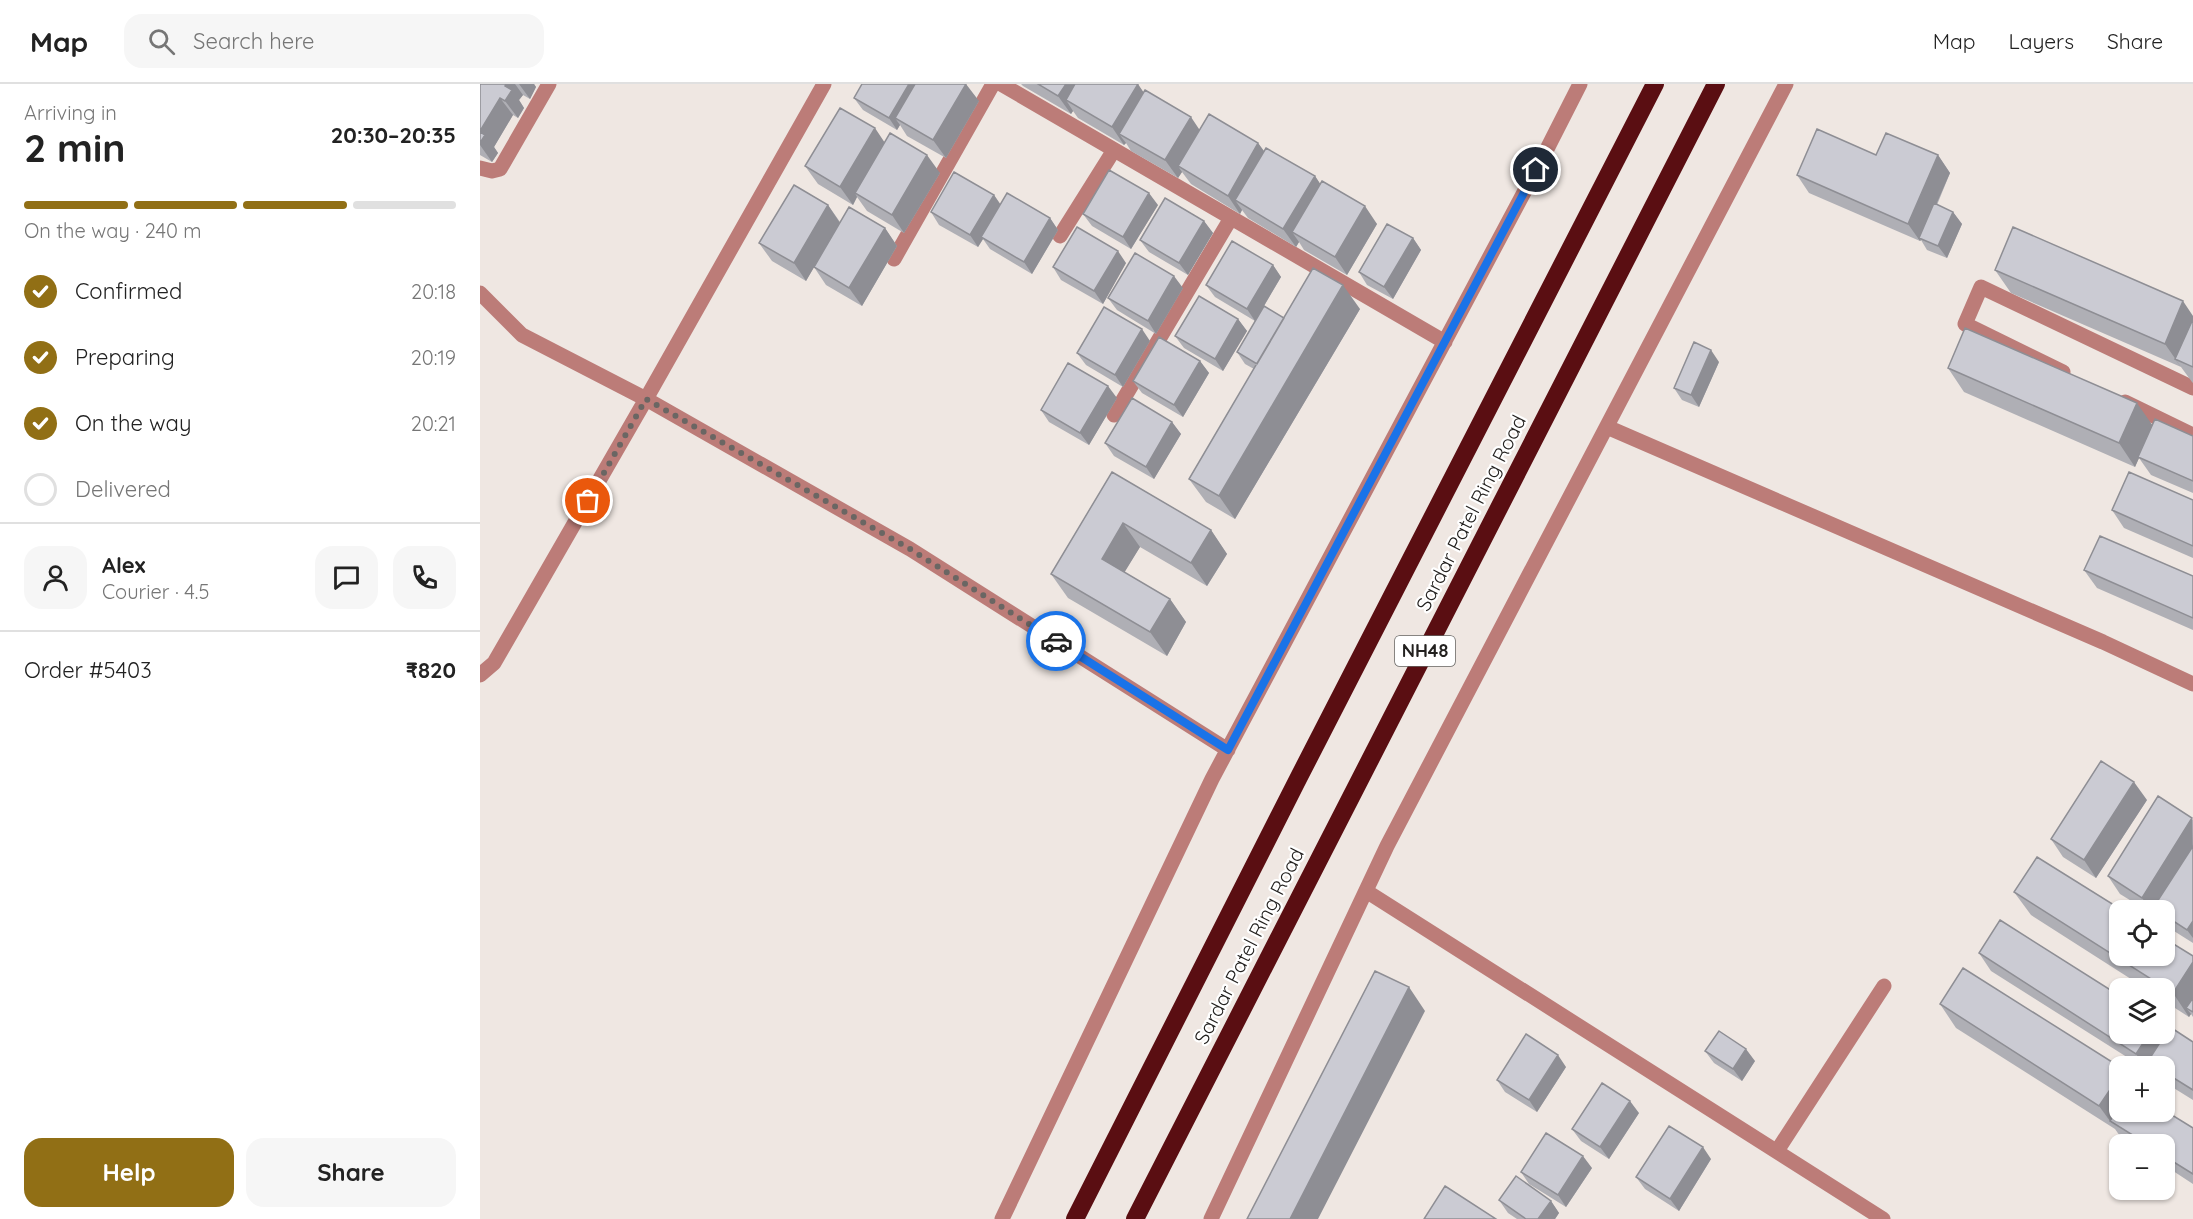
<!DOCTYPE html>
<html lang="en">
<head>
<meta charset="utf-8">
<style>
	:root { --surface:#fff; --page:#f6f6f6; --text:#222; --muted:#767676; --line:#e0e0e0; --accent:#916f15 }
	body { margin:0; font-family:Quicksand,sans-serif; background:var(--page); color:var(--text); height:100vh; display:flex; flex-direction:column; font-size:22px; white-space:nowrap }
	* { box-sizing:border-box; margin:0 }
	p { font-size:20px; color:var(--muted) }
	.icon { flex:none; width:33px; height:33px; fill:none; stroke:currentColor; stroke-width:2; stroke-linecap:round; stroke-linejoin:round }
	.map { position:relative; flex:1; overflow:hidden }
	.details { display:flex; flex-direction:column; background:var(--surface); width:480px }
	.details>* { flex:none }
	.fabs { position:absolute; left:1629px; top:816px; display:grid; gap:12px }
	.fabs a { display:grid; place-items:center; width:66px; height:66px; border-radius:12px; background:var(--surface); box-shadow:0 2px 4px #0004; font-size:30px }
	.pin { position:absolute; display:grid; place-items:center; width:51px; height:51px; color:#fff; margin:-26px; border:3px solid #fff; border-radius:50%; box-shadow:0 2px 6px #0007 }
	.courier { position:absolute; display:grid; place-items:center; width:60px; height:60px; margin:-30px; border:4px solid #1a73e8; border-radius:50%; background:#fff; color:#222; box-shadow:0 2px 8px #0007 }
	.overview em { font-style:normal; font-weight:700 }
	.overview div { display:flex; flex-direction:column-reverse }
	.overview { display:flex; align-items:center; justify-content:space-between; height:102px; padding:0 24px }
	h1 { font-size:39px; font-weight:700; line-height:45px }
	.bar { display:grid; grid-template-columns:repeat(4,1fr); gap:9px 6px; align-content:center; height:72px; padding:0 24px }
	.bar i { height:8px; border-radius:4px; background:var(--line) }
	.bar .current { background:var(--accent) }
	.bar p { grid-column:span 4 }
	.line { display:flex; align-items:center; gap:15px; padding:0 24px; border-top:2px solid var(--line) }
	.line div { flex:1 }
	.round { display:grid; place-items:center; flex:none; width:63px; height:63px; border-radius:18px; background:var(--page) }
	ol { padding:0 24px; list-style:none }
	li { display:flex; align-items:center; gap:18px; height:66px }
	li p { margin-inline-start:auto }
	li .icon { padding:6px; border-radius:50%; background:var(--accent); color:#fff; stroke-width:4 }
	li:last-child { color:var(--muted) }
	li i { width:33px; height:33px; border:3px solid var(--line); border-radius:50% }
	.primary-button { display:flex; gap:12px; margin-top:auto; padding:12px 24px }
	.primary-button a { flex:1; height:69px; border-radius:18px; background:var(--accent); color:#fff; font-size:24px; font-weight:700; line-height:69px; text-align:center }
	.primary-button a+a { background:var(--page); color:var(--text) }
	header { display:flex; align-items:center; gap:36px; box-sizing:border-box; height:84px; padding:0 30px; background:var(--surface); border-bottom:2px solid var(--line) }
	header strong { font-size:28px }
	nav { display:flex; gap:33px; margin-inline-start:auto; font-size:21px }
	.search { width:420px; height:54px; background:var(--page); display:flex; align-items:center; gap:15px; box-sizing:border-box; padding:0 21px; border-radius:18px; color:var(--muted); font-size:22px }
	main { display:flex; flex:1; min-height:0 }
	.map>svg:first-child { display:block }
</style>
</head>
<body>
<header>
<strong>Map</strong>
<div class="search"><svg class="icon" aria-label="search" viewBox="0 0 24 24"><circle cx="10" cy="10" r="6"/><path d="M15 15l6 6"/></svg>Search here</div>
<nav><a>Map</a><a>Layers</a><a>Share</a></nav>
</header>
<main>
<section class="details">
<div class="overview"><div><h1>2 min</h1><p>Arriving in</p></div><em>20:30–20:35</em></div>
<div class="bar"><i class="current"></i><i class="current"></i><i class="current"></i><i></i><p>On the way · 240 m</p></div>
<ol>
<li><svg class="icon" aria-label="check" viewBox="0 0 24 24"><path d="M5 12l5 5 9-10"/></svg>Confirmed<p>20:18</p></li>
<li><svg class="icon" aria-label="check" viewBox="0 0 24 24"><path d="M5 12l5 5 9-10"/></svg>Preparing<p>20:19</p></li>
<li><svg class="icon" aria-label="check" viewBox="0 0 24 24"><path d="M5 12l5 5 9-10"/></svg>On the way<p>20:21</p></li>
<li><i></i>Delivered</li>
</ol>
<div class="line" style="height:108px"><a class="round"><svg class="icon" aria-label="person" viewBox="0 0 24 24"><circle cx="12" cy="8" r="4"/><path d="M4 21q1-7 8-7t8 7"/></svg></a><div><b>Alex</b><p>Courier · 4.5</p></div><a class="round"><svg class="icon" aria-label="chat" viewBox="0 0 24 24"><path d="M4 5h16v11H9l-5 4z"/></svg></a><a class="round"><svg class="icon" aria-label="phone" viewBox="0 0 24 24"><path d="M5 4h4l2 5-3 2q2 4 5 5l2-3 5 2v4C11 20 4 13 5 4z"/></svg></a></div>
<div class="line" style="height:78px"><div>Order #5403</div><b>₹820</b></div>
<div class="primary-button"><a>Help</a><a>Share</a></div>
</section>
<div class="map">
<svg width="1713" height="1135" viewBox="0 0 1713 1135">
	<rect width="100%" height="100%" fill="#efe7e2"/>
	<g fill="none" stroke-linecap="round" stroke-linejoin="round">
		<!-- minor -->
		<path stroke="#bc7c78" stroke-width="15" d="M 521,0 L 965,258
			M 0,84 L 12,87 L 20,85 L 69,0
			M 580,152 L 634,66
			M 414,175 L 513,0
			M 0,209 L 42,251 L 166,315 L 430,465 L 748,666
			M 1583,288 L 1485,240 L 1501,203 L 1713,304
			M 1645,318 L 1713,351
			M 634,331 L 751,134
			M 1127,343 L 1623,558 L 1713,600
			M 0,591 L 14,579 L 166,315 L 344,0
			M 886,807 L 1403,1135
			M 1297,1067 L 1404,902
			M 522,1135 L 732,695 L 1066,67 L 1100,0
			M 731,1135 L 907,762 L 1306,0"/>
		<!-- highway -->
		<path stroke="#5a0e12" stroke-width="18" d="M 595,1135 L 819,693 L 1175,0
			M 655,1135 L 1236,0"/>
	</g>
	<!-- wall -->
	<path fill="#afafb5" d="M 0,0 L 54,0 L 56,3 L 50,15 L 43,11 L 39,16 L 44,24 L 38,34 L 33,31 L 14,63 L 18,69 L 12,78 L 0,71 Z
		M 541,0 L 657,0 L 663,8 L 720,46 L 778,59 L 784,67 L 835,92 L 840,100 L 897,140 L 867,191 L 824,166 L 819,158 L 816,163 L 768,134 L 762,126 L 760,130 L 711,100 L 702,88 L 698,94 L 651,67 L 646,59 L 644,61 L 598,34 L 593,27 L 591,30 L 543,2 Z
		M 374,14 L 499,17 L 466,74 L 427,52 L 420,41 L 417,46 L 383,26 Z
		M 405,58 L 460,89 L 424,149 L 387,127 L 377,113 L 373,121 L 338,100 L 325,82 Z
		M 1396,71 L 1458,71 L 1470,89 L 1457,121 L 1473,128 L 1482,140 L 1467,174 L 1447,166 L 1441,156 L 1440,157 L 1329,109 L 1317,91 Z
		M 514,111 L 521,121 L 570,134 L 578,146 L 552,190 L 510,165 L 503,155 L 498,163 L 459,141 L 451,128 Z
		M 348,121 L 360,138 L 405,144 L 417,162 L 382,222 L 346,201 L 334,183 L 326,197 L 292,177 L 279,159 Z
		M 678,121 L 651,165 L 612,142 L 603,130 Z
		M 724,137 L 733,149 L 708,191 L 669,168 L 660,156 Z
		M 933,154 L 941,166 L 913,215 L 887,201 L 879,188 Z
		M 646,179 L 623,220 L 581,196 L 573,183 Z
		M 793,181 L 801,193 L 784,222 L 804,234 L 880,225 L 755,435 L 726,418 L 709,395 L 774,285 L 765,280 L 757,268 L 775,237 L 735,213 L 726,201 Z
		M 1515,186 L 1713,232 L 1713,299 L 1712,298 L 1701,283 L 1531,209 Z
		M 703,204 L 676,250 L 637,226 L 628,214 Z
		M 758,235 L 767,247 L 743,287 L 704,264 L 695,252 Z
		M 670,257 L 643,303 L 606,281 L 597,269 Z
		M 720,277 L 729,289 L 703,333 L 662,309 L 653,297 Z
		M 1239,278 L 1219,323 L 1202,316 L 1194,304 Z
		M 1468,284 L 1713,352 L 1713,409 L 1671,391 L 1659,374 L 1655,383 L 1484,308 Z
		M 637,314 L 609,361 L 569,338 L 561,326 Z
		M 692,338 L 701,350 L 674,395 L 634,372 L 625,359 Z
		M 632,388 L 731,446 L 747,470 L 727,502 L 660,463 L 644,488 L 690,515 L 706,538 L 687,572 L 588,514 L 571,490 Z
		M 1713,416 L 1713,474 L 1644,444 L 1632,426 Z
		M 1604,486 L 1713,492 L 1713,546 L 1617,504 Z
		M 1667,716 L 1616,794 L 1583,773 L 1571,755 Z
		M 1713,735 L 1713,859 L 1686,842 L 1684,840 L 1684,826 L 1666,826 L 1640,810 L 1628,792 Z
		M 1534,808 L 1713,872 L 1713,933 L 1711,930 L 1709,933 L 1684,917 L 1684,904 L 1665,904 L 1551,831 Z
		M 1499,869 L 1686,948 L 1713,958 L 1713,1016 L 1684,998 L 1684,982 L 1661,982 L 1511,887 Z
		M 1460,920 L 1640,1028 L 1713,1044 L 1713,1100 L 1684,1081 L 1684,1060 L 1652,1060 L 1642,1055 L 1635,1045 L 1476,944 Z
		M 1225,967 L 1275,977 L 1262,997 L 1234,979 Z
		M 1086,983 L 1057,1028 L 1025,1008 L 1017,996 Z
		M 1159,1029 L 1129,1075 L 1101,1057 L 1092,1045 Z
		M 1231,1075 L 1199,1127 L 1165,1105 L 1156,1093 Z
		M 1112,1084 L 1086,1123 L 1049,1100 L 1041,1088 Z
		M 1019,1116 L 1071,1117 L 1079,1129 L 1075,1135 L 1037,1135 L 1028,1129 Z"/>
	<!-- shaded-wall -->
	<path fill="#8e8e94" d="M 26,0 L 35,0 L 43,11 L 39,16 L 44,24 L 38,34 L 25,17 L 25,2 Z
		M 39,0 L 54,0 L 56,3 L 50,15 Z
		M 429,0 L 444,0 L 415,34 L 420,41 L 417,46 L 409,34 Z
		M 486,0 L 499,17 L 466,74 L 453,56 Z
		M 586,0 L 609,0 L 586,16 L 593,27 L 591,30 L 578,12 Z
		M 658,0 L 670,18 L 639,50 L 646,59 L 644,61 L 632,43 Z
		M 20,14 L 33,31 L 14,63 L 18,69 L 12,78 L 0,61 L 0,47 Z
		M 711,33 L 723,51 L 698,82 L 702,88 L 698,94 L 685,76 Z
		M 395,44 L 407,62 L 375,109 L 377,113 L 373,121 L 360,103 Z
		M 778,59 L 791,77 L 755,116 L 762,126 L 760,130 L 748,112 Z
		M 447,71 L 460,89 L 424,149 L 412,131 Z
		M 1458,71 L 1470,89 L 1441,155 L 1439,154 L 1441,156 L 1440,157 L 1428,140 Z
		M 835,92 L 847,110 L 812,148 L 819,158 L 816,163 L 803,145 Z
		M 669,109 L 678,121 L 651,165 L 643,153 Z
		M 514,111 L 522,123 L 501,153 L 503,155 L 498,163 L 490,151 Z
		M 348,121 L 360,139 L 326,197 L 314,179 Z
		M 885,122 L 897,140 L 867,191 L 855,173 Z
		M 1473,128 L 1482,140 L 1467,174 L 1458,162 Z
		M 570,134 L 578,146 L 552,190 L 544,178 Z
		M 724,137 L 733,149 L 708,191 L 699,179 Z
		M 405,144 L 417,162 L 382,222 L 369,204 Z
		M 933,154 L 941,166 L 913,215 L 904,203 Z
		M 638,167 L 646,179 L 623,220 L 614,207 Z
		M 793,181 L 801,193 L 775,237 L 767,225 Z
		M 694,192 L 703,204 L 676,250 L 668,237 Z
		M 863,201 L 880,225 L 755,435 L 739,412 Z
		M 1703,217 L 1713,232 L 1713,255 L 1695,275 L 1701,283 L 1685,260 Z
		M 758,235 L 767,247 L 743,287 L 735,275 Z
		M 662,245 L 670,257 L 643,303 L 635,291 Z
		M 1231,266 L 1239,278 L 1219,323 L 1211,311 Z
		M 720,277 L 729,289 L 703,333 L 694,321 Z
		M 628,302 L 637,314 L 609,361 L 600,349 Z
		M 1657,319 L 1673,342 L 1658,373 L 1659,374 L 1655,383 L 1639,359 Z
		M 692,338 L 701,350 L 674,395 L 666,383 Z
		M 643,439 L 660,463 L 638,499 L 622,475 Z
		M 731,446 L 747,470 L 727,502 L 711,479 Z
		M 690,515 L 706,538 L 687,572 L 670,548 Z
		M 1654,698 L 1667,716 L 1616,794 L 1604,776 Z
		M 1712,734 L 1713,771 L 1673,824 L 1675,826 L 1671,826 L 1662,814 Z
		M 1713,837 L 1713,854 L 1707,846 Z
		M 1713,878 L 1713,927 L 1706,924 L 1711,930 L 1709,933 L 1693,909 Z
		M 929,903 L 945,927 L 838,1135 L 810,1135 Z
		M 1684,946 L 1690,954 L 1668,977 L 1672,982 L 1665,982 L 1656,970 L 1669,950 L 1684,950 Z
		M 1266,965 L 1275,977 L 1262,997 L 1253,985 Z
		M 1078,971 L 1086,983 L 1057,1028 L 1049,1016 Z
		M 1640,991 L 1640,1028 L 1630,1037 L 1619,1022 Z
		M 1150,1017 L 1159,1029 L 1129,1075 L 1120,1063 Z
		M 1223,1063 L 1231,1075 L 1199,1127 L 1190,1115 Z
		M 1103,1072 L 1112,1084 L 1086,1123 L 1078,1111 Z
		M 1071,1117 L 1079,1129 L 1075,1135 L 1058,1135 Z"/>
	<!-- building -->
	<path fill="#cbcbd3" stroke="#8e8e94" stroke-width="1.5" d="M 0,0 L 26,0 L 25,2 L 32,6 L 25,17 L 20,14 L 0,47 Z
		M 382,0 L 429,0 L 409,34 L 374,14 Z
		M 435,0 L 486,0 L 453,56 L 415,34 Z
		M 558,0 L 586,0 L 578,12 Z
		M 595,0 L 658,0 L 632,43 L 586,16 Z
		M 665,6 L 711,33 L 685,76 L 639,50 Z
		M 360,24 L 395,44 L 360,103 L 325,82 Z
		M 729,30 L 778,59 L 748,112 L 698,82 Z
		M 1337,45 L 1396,71 L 1406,49 L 1458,71 L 1428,140 L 1317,91 Z
		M 0,48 L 5,51 L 0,59 Z
		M 410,49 L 447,71 L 412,131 L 375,109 Z
		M 786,64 L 835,92 L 803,145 L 755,116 Z
		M 629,86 L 669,109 L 643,153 L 603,130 Z
		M 474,88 L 514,111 L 490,151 L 451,128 Z
		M 842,97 L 885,122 L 855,173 L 812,148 Z
		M 314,101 L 348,121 L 314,179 L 279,159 Z
		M 527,109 L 570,134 L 544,178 L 501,153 Z
		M 685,114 L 724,137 L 699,179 L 660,156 Z
		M 1454,119 L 1473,128 L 1458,162 L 1439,154 Z
		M 369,123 L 405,144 L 369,204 L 334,183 Z
		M 907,140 L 933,154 L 904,203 L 879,188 Z
		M 597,143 L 638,167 L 614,207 L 573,183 Z
		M 1533,143 L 1703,217 L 1685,260 L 1515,186 Z
		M 752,157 L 793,181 L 767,225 L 726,201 Z
		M 655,169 L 694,192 L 668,237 L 628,214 Z
		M 833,184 L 863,201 L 739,412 L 709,395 Z
		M 719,212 L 758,235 L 735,275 L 695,252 Z
		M 784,222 L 804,234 L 777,280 L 757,268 Z
		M 624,223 L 662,245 L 635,291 L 597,269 Z
		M 1713,235 L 1713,283 L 1695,275 Z
		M 1485,244 L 1657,319 L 1639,359 L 1468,284 Z
		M 679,253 L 720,277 L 694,321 L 653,297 Z
		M 1214,258 L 1231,266 L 1211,311 L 1194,304 Z
		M 588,279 L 628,302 L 600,349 L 561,326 Z
		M 652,314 L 692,338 L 666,383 L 625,359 Z
		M 1675,335 L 1713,352 L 1713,397 L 1658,373 Z
		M 632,388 L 731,446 L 711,479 L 643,439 L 622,475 L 690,515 L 670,548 L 571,490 Z
		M 1649,388 L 1713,416 L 1713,462 L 1632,426 Z
		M 1620,452 L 1713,492 L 1713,534 L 1604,486 Z
		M 1621,677 L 1654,698 L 1604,776 L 1571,755 Z
		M 1678,712 L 1712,734 L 1662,814 L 1628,792 Z
		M 1713,762 L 1713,837 L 1707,846 L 1684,831 L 1684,826 L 1677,826 L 1673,824 Z
		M 1557,773 L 1642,826 L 1640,826 L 1640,872 L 1684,872 L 1684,854 L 1713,872 L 1713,878 L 1693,909 L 1534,808 Z
		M 1520,836 L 1640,912 L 1640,950 L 1669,950 L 1656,970 L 1499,869 Z
		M 1483,884 L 1640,983 L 1640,991 L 1619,1022 L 1460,920 Z
		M 895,887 L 929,903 L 810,1135 L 767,1135 Z
		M 1713,914 L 1713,928 L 1706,924 Z
		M 1690,943 L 1713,958 L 1713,1006 L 1684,988 L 1684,982 L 1676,982 L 1668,977 Z
		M 1239,947 L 1266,965 L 1253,985 L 1225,967 Z
		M 1046,950 L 1078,971 L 1049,1016 L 1017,996 Z
		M 1122,999 L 1150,1017 L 1120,1063 L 1092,1045 Z
		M 1640,1022 L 1640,1028 L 1684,1028 L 1684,1026 L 1713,1044 L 1713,1090 L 1684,1072 L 1684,1060 L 1667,1060 L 1630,1037 Z
		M 1189,1042 L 1223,1063 L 1190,1115 L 1156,1093 Z
		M 1066,1049 L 1103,1072 L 1078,1111 L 1041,1088 Z
		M 1036,1092 L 1071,1117 L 1058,1135 L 1046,1135 L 1019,1116 Z
		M 965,1102 L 1016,1135 L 944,1135 Z"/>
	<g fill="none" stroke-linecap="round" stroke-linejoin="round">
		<!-- done -->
		<path stroke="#6a6663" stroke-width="6" stroke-dasharray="0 10.8" d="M 108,417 L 166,315 L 430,465 L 576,557"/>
		<!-- route -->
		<path stroke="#1a73e8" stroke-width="8" d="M 576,557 L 748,666 L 1056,86"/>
	</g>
	<g text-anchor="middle" stroke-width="4.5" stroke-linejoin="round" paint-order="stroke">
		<!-- shield labels -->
		<rect fill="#fff" stroke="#656462" stroke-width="1.5" x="915" y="552" width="60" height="30" rx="4.5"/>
		<g font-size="18" font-weight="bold" fill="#23211f">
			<text x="945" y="573">NH48</text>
		</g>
		<!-- street labels -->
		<g font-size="20" fill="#23211f" stroke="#fff">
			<text transform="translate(991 429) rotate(-63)" y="7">Sardar Patel Ring Road</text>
			<text transform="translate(769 862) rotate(-63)" y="7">Sardar Patel Ring Road</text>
		</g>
	</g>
</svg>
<div class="fabs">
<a><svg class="icon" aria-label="locate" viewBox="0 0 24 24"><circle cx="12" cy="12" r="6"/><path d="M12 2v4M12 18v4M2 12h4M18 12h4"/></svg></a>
<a><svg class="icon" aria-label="layers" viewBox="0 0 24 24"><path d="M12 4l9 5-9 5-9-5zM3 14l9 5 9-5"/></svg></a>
<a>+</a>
<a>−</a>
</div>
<div class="pin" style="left:108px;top:417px;background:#ea580c"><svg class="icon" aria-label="bag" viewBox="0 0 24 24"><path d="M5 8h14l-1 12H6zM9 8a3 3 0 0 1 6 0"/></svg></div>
<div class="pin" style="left:1056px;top:86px;background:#1f2937"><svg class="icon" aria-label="home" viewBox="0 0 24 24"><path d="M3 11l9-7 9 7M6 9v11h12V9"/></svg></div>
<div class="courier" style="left:576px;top:557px"><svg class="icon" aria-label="car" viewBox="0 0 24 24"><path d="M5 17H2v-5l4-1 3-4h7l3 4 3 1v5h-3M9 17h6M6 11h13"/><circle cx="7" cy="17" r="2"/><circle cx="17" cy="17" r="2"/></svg></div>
</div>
</main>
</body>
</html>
